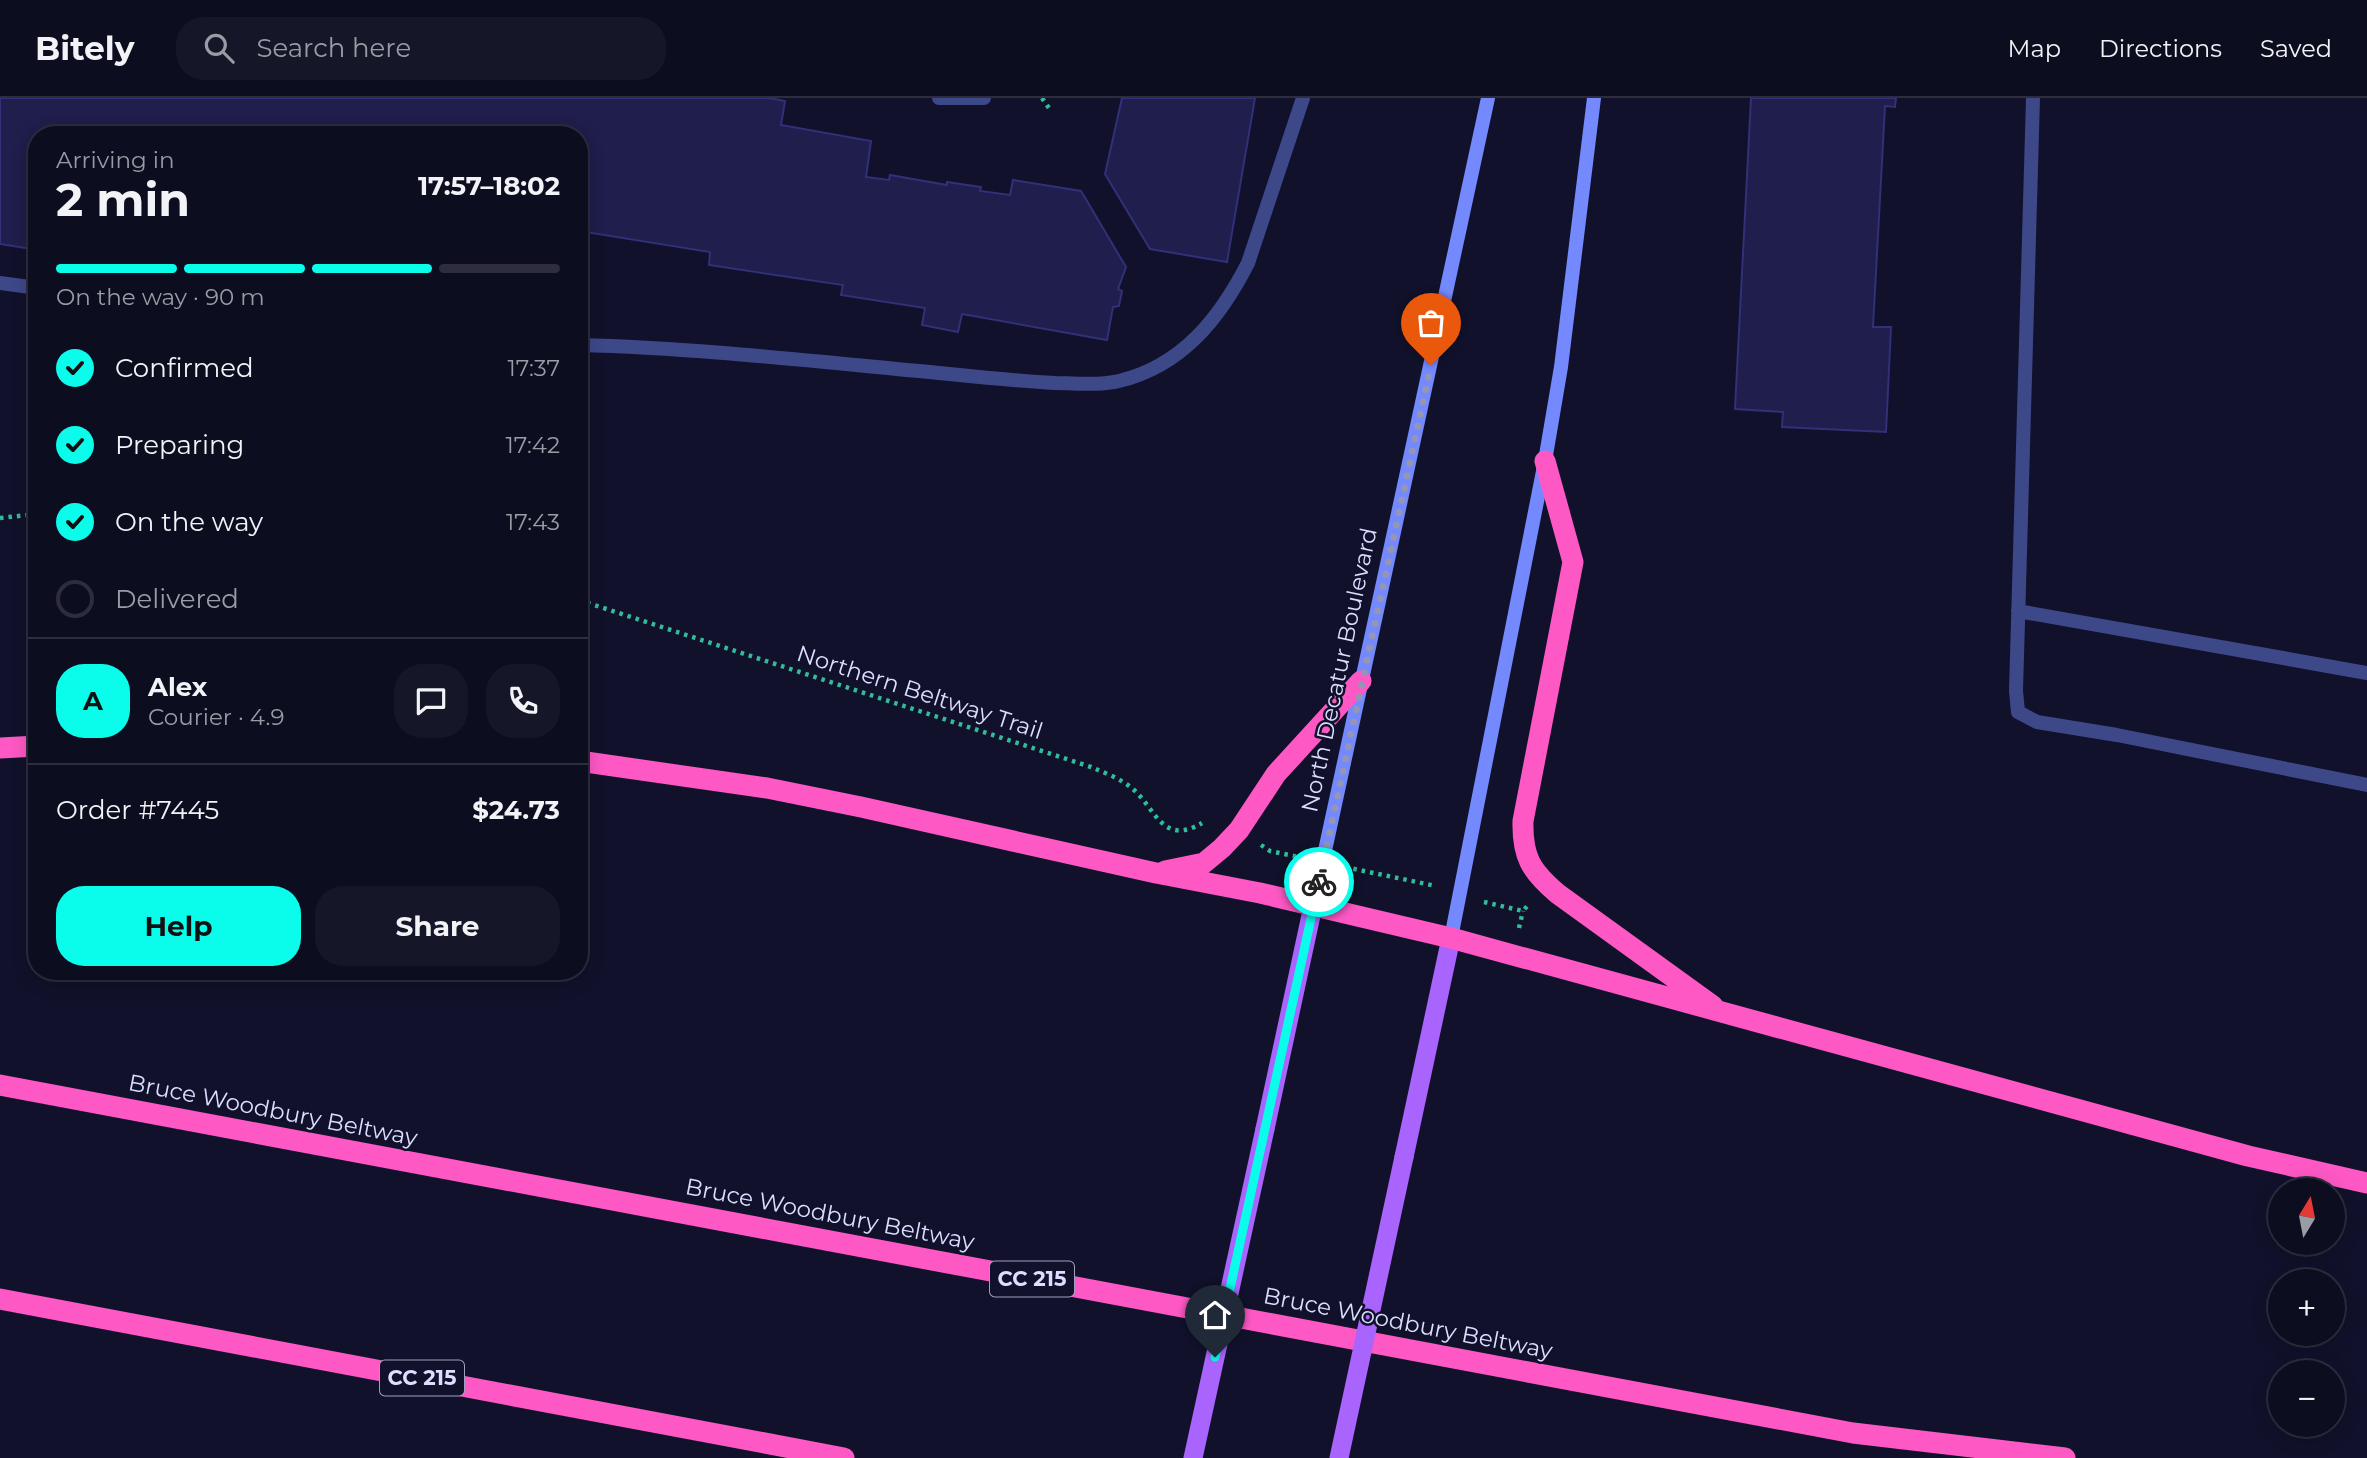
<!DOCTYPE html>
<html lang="en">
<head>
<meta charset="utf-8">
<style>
	:root { --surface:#0d0d20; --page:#161629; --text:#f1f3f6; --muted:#9a9ca5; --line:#2d2d3e; --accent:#0afcea }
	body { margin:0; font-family:Montserrat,sans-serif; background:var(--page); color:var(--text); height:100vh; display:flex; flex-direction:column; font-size:26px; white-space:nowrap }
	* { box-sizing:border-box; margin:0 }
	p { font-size:23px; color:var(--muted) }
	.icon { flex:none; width:38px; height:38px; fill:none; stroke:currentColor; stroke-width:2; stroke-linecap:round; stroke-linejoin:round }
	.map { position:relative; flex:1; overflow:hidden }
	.sheet { position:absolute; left:28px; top:28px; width:560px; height:854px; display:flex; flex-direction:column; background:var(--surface); border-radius:28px; box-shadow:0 4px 18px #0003,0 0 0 2px var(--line) }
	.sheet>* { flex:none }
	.needle { width:46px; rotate:10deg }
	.controls { position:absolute; left:2268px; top:1080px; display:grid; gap:14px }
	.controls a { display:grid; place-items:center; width:77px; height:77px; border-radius:50%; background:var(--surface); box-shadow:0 4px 18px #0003,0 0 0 2px var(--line); font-size:35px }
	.pin { position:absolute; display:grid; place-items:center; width:60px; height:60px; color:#fff; margin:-72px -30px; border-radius:50% 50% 50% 0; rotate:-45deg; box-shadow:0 0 7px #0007 }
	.pin .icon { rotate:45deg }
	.courier { position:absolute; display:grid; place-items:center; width:70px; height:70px; margin:-35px; border:5px solid #0afcea; border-radius:50%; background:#fff; color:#222; box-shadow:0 2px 9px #0007 }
	.headline em { font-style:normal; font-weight:700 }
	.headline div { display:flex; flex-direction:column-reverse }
	.headline { display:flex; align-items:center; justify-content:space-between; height:119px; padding:0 28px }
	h1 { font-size:46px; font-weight:700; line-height:52px }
	.bar { display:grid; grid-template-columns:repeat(4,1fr); gap:10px 7px; align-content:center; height:84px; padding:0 28px }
	.bar i { height:9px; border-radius:5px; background:var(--line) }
	.bar .on { background:var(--accent) }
	.bar p { grid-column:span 4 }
	.line { display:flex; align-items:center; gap:18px; padding:0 28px; border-top:2px solid var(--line) }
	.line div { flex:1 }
	.round { display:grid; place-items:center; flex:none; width:74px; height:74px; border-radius:28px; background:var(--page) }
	ol { padding:0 28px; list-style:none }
	li { display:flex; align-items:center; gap:21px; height:77px }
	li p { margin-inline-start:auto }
	li .icon { padding:7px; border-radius:50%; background:var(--accent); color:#111; stroke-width:4 }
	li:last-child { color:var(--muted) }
	li i { width:38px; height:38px; border:4px solid var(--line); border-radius:50% }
	.cta { display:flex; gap:14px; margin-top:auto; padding:14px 28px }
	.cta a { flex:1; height:80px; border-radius:28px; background:var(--accent); color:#111; font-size:28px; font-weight:700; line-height:80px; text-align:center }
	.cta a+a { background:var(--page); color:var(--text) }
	header { display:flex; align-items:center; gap:42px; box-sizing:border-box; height:98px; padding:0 35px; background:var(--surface); border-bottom:2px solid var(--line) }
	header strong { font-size:33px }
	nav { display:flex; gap:38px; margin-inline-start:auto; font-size:24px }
	.search { width:490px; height:63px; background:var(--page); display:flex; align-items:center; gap:18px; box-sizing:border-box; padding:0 24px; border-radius:28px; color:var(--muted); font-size:26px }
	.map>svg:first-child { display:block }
</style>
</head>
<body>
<header>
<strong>Bitely</strong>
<div class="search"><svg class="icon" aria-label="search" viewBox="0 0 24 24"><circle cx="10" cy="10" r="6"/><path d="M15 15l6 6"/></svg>Search here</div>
<nav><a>Map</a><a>Directions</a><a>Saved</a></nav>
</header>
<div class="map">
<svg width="2367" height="1360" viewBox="0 0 2367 1360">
	<rect width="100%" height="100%" fill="#11112b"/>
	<!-- building -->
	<path fill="#1f1e4c" stroke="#313078" stroke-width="2" d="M 0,0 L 769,0 L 785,3 L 781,27 L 871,43 L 866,79 L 889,82 L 890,77 L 947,87 L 947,84 L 981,89 L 980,93 L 1010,97 L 1013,82 L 1081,93 L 1126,169 L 1118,191 L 1122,193 L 1119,208 L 1113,209 L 1107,242 L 962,216 L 958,234 L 922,227 L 925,210 L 841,197 L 843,187 L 709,167 L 710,154 L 579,133 L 579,37 L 37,37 L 37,140 L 32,139 L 32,151 L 0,146 Z
		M 1122,0 L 1255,0 L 1227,164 L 1150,151 L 1105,76 Z
		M 1751,0 L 1896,0 L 1895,9 L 1885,8 L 1873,229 L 1891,229 L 1886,334 L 1782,329 L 1783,314 L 1735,311 Z"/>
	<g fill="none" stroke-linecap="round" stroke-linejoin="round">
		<!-- path -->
		<path stroke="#32bc9c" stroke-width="4.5" stroke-dasharray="3.5 5" stroke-linecap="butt" d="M 1042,0 L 1051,13
			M 0,420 L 37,416
			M 579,502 L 1091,669 C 1105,675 1122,681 1134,692 C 1156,712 1163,748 1202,725
			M 1261,747 L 1270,753 L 1299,759
			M 1345,769 L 1436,788
			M 1484,804 L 1523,813 L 1528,807
			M 1519,830 L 1523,813"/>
		<!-- service -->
		<path stroke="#3d4889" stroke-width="14" d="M 939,0 L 984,0
			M 2033,0 L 2016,593 L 2018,614 L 2037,624 L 2117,637 L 2367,687
			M 0,185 L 37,190
			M 579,247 C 700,250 819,264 939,275 C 978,279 1016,283 1055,285 C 1076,285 1098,288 1119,283 C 1182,268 1220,220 1248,165 L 1303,0
			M 2018,513 L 2367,575"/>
		<!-- secondary -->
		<path stroke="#7489fe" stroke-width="14" d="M 1313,808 L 1488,0
			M 1451,840 L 1545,363 L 1561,269 L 1594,0"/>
		<!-- primary -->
		<path stroke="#a964fd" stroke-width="19" d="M 1265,1031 L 1313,808
			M 1404,1059 L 1451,840"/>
		<!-- motorway -->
		<path stroke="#fd58c4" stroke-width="21" d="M 1545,363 L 1573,464 L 1523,723 C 1522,759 1531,773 1558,796 L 1713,908
			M 0,650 L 37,648
			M 579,663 L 767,690 L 861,709 L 1156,775 L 1260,795 L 1451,840 L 2248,1058 L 2367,1085
			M 1165,773 L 1204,765 L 1222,750 L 1239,732 L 1276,676 L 1361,583
			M 0,987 L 1853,1335 L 2065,1360
			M 0,1201 L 844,1360"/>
		<!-- primary-bridge -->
		<path stroke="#a964fd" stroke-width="19" d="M 1193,1360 L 1265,1031
			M 1339,1360 L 1404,1059"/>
	</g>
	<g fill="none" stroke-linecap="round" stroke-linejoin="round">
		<!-- done -->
		<path stroke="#9596b5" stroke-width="7" stroke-dasharray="0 12.6" d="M 1319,784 L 1431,267"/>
		<!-- route -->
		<path stroke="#0afcea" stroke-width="9" d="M 1215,1259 L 1319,784"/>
	</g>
	<g text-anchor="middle" stroke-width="5" stroke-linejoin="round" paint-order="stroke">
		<!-- shield labels -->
		<g fill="#11112b" stroke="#9fa0bf" stroke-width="2">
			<rect x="990" y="1163.5" width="84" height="35" rx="5"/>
			<rect x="380" y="1262.5" width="84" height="35" rx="5"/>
		</g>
		<g font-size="21" font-weight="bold" fill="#dcdeff">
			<text x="1032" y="1188">CC 215</text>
			<text x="422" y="1287">CC 215</text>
		</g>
		<!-- street labels -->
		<g font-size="23" fill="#dcdeff" stroke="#11112b">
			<text transform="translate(1339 572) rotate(-78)" y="8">North Decatur Boulevard</text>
			<text transform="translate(920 594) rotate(18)" y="8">Northern Beltway Trail</text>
			<text transform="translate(273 1012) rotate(11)" y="8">Bruce Woodbury Beltway</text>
			<text transform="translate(830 1116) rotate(11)" y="8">Bruce Woodbury Beltway</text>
			<text transform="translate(1408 1225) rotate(11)" y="8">Bruce Woodbury Beltway</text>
		</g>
	</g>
</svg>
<div class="controls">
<a><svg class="needle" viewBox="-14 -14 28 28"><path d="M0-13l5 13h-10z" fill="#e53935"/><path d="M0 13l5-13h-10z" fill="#9a9ca5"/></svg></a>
<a>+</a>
<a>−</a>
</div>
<div class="pin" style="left:1431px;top:267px;background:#ea580c"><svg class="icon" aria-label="bag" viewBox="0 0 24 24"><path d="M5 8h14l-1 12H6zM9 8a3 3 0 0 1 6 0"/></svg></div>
<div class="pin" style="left:1215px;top:1259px;background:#1f2937"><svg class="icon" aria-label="home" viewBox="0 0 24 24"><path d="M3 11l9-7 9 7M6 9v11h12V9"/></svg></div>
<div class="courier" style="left:1319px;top:784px"><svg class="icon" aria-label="bike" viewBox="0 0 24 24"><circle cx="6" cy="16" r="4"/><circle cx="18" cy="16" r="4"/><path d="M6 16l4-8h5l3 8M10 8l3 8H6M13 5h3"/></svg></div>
<section class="sheet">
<div class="headline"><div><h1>2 min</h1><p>Arriving in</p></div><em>17:57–18:02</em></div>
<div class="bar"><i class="on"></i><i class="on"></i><i class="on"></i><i></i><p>On the way · 90 m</p></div>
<ol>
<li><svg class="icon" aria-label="check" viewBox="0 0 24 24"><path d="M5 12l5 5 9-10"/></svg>Confirmed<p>17:37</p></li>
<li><svg class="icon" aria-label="check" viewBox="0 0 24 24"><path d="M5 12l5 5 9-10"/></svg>Preparing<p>17:42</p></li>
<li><svg class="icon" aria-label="check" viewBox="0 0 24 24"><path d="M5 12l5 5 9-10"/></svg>On the way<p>17:43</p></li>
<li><i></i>Delivered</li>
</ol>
<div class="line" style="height:126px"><b class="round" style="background:var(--accent);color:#111">A</b><div><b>Alex</b><p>Courier · 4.9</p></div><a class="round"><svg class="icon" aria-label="chat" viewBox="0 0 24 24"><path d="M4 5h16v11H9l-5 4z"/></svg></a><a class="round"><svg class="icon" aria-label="phone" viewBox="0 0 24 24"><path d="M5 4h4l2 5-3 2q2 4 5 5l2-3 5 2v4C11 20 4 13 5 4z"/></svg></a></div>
<div class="line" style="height:91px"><div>Order #7445</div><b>$24.73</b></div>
<div class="cta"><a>Help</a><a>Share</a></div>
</section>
</div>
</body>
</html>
